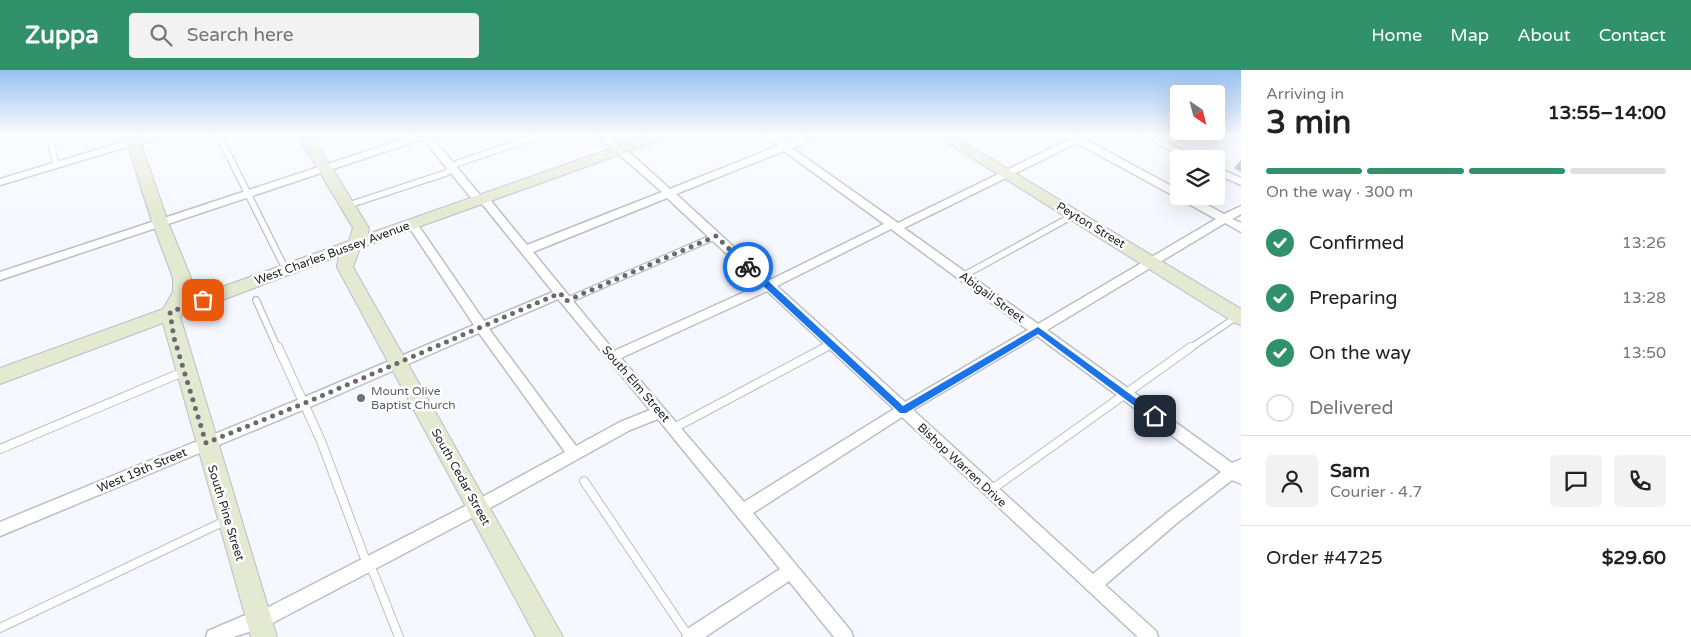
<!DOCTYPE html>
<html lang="en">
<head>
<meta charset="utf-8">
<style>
	:root { --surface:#fff; --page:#f2f2f2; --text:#222; --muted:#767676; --line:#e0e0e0; --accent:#30916b }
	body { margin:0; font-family:"Varela Round",sans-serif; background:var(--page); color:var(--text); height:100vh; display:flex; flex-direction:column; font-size:19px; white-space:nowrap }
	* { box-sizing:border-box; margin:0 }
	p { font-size:16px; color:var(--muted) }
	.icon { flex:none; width:28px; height:28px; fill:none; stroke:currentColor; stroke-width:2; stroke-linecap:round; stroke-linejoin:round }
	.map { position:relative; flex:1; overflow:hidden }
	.drawer { display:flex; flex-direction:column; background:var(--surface); width:450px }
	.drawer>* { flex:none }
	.needle { width:32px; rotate:145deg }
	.tools { position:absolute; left:1170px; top:15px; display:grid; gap:10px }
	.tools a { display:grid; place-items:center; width:55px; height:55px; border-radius:5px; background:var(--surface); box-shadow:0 5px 20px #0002; font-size:25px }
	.pin { position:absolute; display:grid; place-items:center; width:42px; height:42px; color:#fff; margin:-21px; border-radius:10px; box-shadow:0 2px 8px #0006 }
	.courier { position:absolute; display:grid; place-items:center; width:50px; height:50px; margin:-25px; border:4px solid #1a73e8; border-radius:50%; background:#fff; color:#222; box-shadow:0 1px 6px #0007 }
	.head em { font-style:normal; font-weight:800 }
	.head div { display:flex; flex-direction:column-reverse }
	.head { display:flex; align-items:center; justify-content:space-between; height:85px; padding:0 25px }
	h1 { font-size:32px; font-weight:800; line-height:38px }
	.bar { display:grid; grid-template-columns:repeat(4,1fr); gap:8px 5px; align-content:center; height:60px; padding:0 25px }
	.bar i { height:6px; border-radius:4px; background:var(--line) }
	.bar .active { background:var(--accent) }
	.bar p { grid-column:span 4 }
	.line { display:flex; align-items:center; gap:12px; padding:0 25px; border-top:1px solid var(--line) }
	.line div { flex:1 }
	.round { display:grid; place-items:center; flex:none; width:52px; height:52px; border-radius:5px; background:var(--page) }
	ol { padding:0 25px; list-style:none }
	li { display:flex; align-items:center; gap:15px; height:55px }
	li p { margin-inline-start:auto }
	li .icon { padding:5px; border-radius:50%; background:var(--accent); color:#fff; stroke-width:4 }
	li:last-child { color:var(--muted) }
	li i { width:28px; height:28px; border:2px solid var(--line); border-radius:50% }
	header { display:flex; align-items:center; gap:30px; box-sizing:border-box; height:70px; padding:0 25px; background:var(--accent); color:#fff }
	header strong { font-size:24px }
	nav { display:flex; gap:28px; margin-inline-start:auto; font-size:18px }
	.search { width:350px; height:45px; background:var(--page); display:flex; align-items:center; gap:12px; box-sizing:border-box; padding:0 18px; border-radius:5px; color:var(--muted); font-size:19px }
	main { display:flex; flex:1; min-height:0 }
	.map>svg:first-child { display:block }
</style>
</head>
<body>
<header>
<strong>Zuppa</strong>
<div class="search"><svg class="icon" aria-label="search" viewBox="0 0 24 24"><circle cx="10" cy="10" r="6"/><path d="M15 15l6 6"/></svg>Search here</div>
<nav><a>Home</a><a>Map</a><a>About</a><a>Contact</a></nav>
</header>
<main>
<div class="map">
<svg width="1241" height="567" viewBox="0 0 1241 567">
	<rect width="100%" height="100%" fill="#f5f8ff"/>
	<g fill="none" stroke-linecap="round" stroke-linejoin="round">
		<!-- lane-far1 casing -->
		<g stroke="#bbbec4" stroke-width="8">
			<path id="lane-far1" d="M 49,64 L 56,95
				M 218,64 L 286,200
				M 349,135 L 446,103 L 456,94 L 544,64
				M 963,206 L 1074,145
				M 256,230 L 278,279
				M 566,231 L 716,166
				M 823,279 L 832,274
				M 1189,279 L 1241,244"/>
		</g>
		<!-- lane casing -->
		<g stroke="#bbbec4" stroke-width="10">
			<path id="lane" d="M 278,277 L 321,371 L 364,486 L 374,504 L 399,567
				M 674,358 L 826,277
				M 0,379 L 183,302
				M 584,411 L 689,567
				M 991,420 L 1191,277
				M 0,558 L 227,450"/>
		</g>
		<!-- street casing -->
		<g stroke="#bbbec4" stroke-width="3">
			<path id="street" d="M 419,64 L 433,64 L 431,66 L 480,125 L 491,131 L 527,175 L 662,122 L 596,64 L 605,64 L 628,81 L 670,119 L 778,76 L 763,64 L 772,64 L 786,73 L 811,64 L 822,64 L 821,66 L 792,78 L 898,153 L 1070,69 L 1064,64 L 1074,64 L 1081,67 L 1179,120 L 1179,126 L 1191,126 L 1224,144 L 1241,136 L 1241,144 L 1232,149 L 1241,153 L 1241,162 L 1225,153 L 1047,260 L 1232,393 L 1241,389 L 1241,414 L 1232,410 L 1177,453 L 1105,515 L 1156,561 L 1158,567 L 1138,567 L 902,347 L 753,443 L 851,561 L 853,567 L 834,567 L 789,511 L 705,567 L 682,567 L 684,561 L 780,499 L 658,349 L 630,360 L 483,442 L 265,557 L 233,567 L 206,567 L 208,561 L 243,546 L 257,543 L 473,432 L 565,382 L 479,263 L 310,337 L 0,466 L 0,452 L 300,329 L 474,255 L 407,154 L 408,152 L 416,152 L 484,251 L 553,222 L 483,135 L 472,129 L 423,69 L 0,210 L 0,202 ZM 1077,73 L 1216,149 L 1038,254 L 904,158 ZM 784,81 L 884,154 L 770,210 L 676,124 ZM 667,128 L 760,215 L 614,281 L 533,182 ZM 891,159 L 1028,260 L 905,332 L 777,216 ZM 767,221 L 894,339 L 744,432 L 621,288 ZM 558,229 L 650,340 L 620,352 L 576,376 L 489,259 ZM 1037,266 L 1221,402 L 1167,443 L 1093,504 L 913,340 Z
				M 1139,64 L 1150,64 L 1200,89 L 1187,89 Z
				M 133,69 L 138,72 L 136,74 L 0,115 L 0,109 Z
				M 1216,97 L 1241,108 L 1241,115 L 1216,104 Z"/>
		</g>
		<!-- secondary casing -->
		<g stroke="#bbbec4" stroke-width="2">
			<path id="secondary" d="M 124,64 L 138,64 L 139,66 L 148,64 L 169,64 L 167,67 L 141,74 L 168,152 L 191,208 L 191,222 L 186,230 L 349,171 L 353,158 L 297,64 L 311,64 L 369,158 L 368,164 L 652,64 L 671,64 L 669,67 L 360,178 L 353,197 L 563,567 L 536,567 L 337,197 L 339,186 L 180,246 L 277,567 L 251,567 L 163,253 L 0,314 L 0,298 L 163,239 L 173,222 L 173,208 L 152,152 Z
				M 934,64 L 950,64 L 1241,239 L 1241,255 L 1235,253 Z"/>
		</g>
		<!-- lane-far1 -->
		<use href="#lane-far1" stroke="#fff" stroke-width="5.5"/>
		<!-- lane -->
		<use href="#lane" stroke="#fff" stroke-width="8"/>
		<!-- street -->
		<use href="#street" fill="#fff" fill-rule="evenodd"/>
		<!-- secondary -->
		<use href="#secondary" fill="#e4e9d2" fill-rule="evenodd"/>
	</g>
	<!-- wall -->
	<path fill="#a1a3a9" d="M 1241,90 L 1241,102 L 1234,98 Z"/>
	<!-- sky -->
	<linearGradient id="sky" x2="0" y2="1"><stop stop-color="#98c1f0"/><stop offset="0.45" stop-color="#fafcff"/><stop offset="1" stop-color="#fafcff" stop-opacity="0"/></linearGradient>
	<rect width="1241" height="143" fill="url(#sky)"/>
	<!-- route -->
	<path fill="#1a73e8" d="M 745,195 L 751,195 L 903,336 L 1038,257 L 1160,346 L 1155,350 L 1152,349 L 1038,264 L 906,343 L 900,343 L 745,199 Z"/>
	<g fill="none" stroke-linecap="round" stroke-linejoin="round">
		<!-- done -->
		<path stroke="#696a6e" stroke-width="5" stroke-dasharray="0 9" d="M 203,230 L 170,242 L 174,268 L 206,373 L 305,333 L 560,223 L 566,231 L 716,166 L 748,197"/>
	</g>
	<!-- markers -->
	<circle fill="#6b7280" stroke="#fff" stroke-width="2" cx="361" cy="328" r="5"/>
	<g text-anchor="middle" stroke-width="5" stroke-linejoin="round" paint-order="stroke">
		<!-- street labels -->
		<g font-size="12" fill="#1d1e20" stroke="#fff">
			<text transform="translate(1091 155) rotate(31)" y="4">Peyton Street</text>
			<text transform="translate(332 183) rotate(-20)" y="4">West Charles Bussey Avenue</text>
			<text transform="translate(992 227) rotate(36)" y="4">Abigail Street</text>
			<text transform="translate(636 314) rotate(49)" y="4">South Elm Street</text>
			<text transform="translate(962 395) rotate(43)" y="4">Bishop Warren Drive</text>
			<text transform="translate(142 400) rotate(-23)" y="4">West 19th Street</text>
			<text transform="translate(461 407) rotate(61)" y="4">South Cedar Street</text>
			<text transform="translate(226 443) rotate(73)" y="4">South Pine Street</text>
		</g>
		<!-- worship labels -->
		<g font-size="12" fill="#5b616d" stroke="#fff" text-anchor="start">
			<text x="371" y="325">Mount Olive<tspan x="371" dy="14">Baptist Church</tspan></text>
		</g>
	</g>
</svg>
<div class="tools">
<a><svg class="needle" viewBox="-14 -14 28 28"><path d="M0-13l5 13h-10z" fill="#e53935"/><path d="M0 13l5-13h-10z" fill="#767676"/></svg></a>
<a><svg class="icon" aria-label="layers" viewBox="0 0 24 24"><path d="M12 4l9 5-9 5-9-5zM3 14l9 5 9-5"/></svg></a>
</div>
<div class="pin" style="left:203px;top:230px;background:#ea580c"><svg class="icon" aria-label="bag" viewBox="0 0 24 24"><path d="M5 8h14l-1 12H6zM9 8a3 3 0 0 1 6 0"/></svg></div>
<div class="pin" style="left:1155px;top:346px;background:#1f2937"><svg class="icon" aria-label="home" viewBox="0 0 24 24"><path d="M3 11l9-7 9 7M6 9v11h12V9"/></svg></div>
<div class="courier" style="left:748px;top:197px"><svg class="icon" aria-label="bike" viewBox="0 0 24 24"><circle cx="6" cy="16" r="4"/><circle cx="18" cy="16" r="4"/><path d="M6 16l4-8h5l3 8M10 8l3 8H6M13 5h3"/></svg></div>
</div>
<section class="drawer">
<div class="head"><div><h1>3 min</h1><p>Arriving in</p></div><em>13:55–14:00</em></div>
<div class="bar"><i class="active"></i><i class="active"></i><i class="active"></i><i></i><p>On the way · 300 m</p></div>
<ol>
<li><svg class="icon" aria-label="check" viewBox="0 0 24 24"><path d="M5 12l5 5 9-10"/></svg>Confirmed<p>13:26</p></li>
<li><svg class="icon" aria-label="check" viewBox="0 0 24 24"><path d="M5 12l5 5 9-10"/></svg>Preparing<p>13:28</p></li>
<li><svg class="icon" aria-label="check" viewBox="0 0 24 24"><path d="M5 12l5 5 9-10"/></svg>On the way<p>13:50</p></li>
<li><i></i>Delivered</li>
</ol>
<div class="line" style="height:90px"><a class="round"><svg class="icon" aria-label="person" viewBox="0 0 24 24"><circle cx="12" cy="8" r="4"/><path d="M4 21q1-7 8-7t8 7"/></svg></a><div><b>Sam</b><p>Courier · 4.7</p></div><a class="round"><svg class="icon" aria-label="chat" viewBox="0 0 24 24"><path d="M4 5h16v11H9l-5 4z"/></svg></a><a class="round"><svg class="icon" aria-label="phone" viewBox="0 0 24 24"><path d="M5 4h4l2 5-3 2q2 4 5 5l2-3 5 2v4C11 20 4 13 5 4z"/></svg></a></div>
<div class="line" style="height:65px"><div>Order #4725</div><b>$29.60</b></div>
</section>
</main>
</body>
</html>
